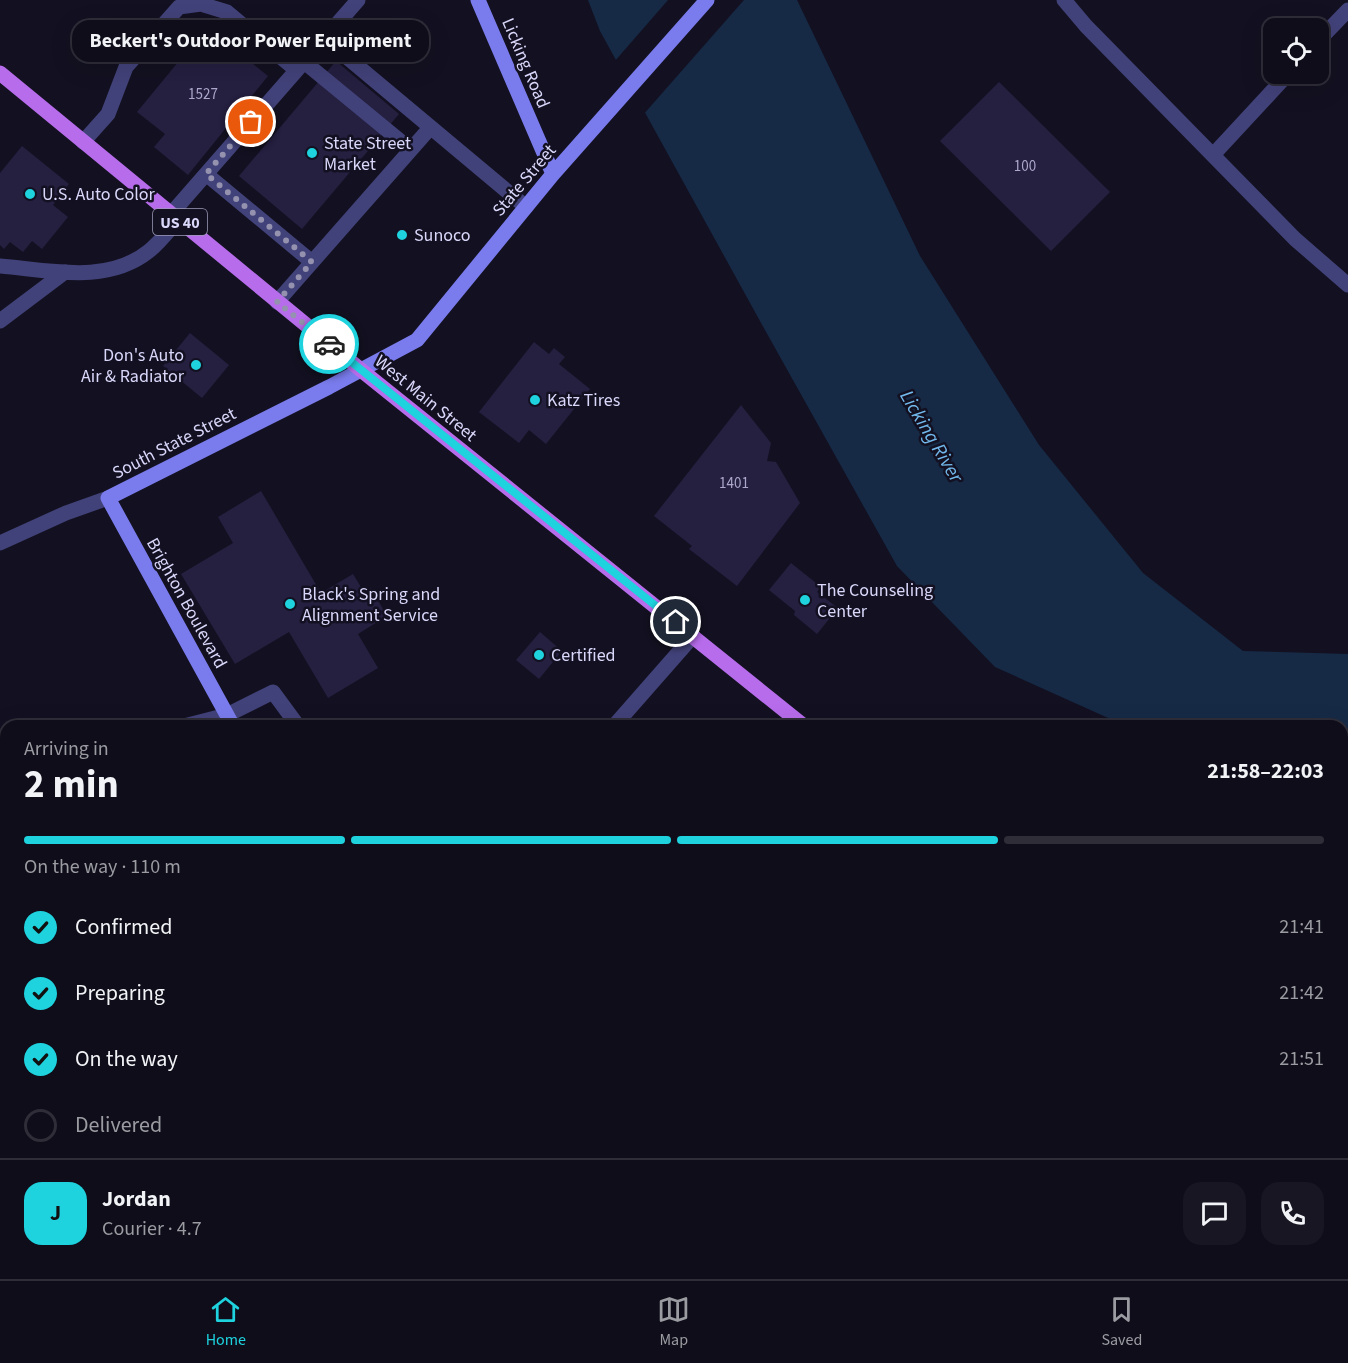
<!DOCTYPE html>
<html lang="en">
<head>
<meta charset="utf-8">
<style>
	:root { --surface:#0e0d19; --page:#171622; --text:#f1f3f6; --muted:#9b9ca2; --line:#2e2d38; --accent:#1ed2de }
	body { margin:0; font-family:"Source Sans 3",sans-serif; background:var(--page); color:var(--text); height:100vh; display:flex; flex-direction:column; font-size:22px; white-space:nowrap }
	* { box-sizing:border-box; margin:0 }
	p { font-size:20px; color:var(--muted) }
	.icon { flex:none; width:33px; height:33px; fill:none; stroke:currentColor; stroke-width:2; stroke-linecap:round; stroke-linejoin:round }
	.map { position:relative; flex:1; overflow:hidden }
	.panel { position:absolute; left:0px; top:720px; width:1348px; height:560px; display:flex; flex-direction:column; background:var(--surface); border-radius:18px 18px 0 0; box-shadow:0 6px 24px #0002,0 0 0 2px var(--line) }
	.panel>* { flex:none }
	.tools { position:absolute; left:1263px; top:18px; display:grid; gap:12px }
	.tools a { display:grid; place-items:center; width:66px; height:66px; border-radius:12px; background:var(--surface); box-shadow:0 6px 24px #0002,0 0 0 2px var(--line); font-size:30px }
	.pin { position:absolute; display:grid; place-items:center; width:51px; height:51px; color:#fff; margin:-26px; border:3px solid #fff; border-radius:50%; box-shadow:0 2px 6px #0007 }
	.courier { position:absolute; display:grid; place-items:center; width:60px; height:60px; margin:-30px; border:4px solid #1ed2de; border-radius:50%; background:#fff; color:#222; box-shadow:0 2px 8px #0007 }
	.bubble { position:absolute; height:42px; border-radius:18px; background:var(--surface); box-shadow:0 6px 24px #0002,0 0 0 2px var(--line); font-size:20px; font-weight:700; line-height:42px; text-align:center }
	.overview em { font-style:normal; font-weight:700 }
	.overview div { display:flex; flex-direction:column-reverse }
	.overview { display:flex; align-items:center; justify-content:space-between; height:102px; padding:0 24px }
	h1 { font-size:39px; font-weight:700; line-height:45px }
	.bar { display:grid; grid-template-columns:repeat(4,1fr); gap:9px 6px; align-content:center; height:72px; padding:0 24px }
	.bar i { height:8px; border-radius:4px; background:var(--line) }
	.bar .current { background:var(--accent) }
	.bar p { grid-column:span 4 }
	.line { display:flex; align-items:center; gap:15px; padding:0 24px; border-top:2px solid var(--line) }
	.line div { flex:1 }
	.round { display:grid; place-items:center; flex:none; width:63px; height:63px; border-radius:18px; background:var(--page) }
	ol { padding:0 24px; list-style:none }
	li { display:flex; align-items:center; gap:18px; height:66px }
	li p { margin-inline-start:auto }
	li .icon { padding:6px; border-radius:50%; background:var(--accent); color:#111; stroke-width:4 }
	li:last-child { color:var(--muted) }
	li i { width:33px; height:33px; border:3px solid var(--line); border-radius:50% }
	.dock { display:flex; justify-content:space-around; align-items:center; height:84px; border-top:2px solid var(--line); background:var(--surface); font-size:16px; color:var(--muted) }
	.dock a { display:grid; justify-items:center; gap:3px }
	.dock .current { color:var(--accent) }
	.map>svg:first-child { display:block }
</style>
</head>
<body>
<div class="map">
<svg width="1348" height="1279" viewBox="0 0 1348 1279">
	<rect width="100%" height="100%" fill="#131121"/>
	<!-- water -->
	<path fill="#162a46" d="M 588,0 L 797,0 L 920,256 L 1039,445 L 1143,573 L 1243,651 L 1348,654 L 1348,783 L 1343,784 L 1342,726 L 1126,726 L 995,667 L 897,566 L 765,330 L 600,31 Z"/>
	<!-- pier -->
	<path fill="#131121" d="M 668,0 L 744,0 L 643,115 L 614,62 Z"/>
	<!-- building -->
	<path fill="#251f40" d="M 207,27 L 268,76 L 188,175 L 154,147 L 165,134 L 137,112 Z
		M 336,61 L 399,114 L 302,229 L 239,176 Z
		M 999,82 L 1110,192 L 1051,251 L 940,141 Z
		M 22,146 L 69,184 L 53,205 L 68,217 L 42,249 L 32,241 L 23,252 L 10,242 L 4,249 L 0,245 L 0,173 Z
		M 190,333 L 229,365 L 202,398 L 163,366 Z
		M 534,342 L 549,354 L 554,348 L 565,357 L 559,364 L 590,389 L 546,444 L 529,430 L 519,443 L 479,412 Z
		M 741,405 L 771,443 L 767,461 L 776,462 L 800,503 L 737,586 L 689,549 L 692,546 L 654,516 Z
		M 261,491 L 321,593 L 353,574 L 364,592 L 371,588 L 387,616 L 358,634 L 378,668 L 328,698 L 289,632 L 235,664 L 181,574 L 233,543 L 218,517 Z
		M 791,563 L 821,587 L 817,592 L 838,608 L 817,634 L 794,615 L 795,611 L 769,590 Z
		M 540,632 L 562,651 L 539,679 L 516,660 Z"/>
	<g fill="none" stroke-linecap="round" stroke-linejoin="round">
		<!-- lane -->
		<path stroke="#42427a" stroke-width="15" d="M 1064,0 L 1086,26 L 1295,239 L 1348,285
			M 324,38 L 526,207
			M 1318,41 L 1348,10
			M 303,61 L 410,149
			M 83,142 L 108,114 L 126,67 L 179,7 L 201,4 L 227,12 L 295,69
			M 1213,155 L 1288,74
			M 206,174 L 312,262
			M 171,214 L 358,0
			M 277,302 L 430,128
			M 0,321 L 65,272
			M 184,726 L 227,715 L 273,692 L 298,726
			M 0,762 L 6,767
			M 0,806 L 6,802
			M 0,932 L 6,934
			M 1096,1279 L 1096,1274"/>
		<!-- street -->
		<path stroke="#42427a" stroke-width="15" d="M 0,266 C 49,270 107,285 149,251 C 160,242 169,230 178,220
			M 0,543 L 66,513 L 108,498
			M 614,726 L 693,636
			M 1342,1187 L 1348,1082
			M 1338,1279 L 1338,1274"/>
		<!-- secondary -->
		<path stroke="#7a7ced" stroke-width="15" d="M 478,0 L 553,174
			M 233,726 L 108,498 L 329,387 L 417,340 L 553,174 L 707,0
			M 538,1274 L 541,1279"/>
		<!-- primary -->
		<path stroke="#b76ceb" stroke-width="15" d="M 0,73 L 361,370 L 804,726
			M 1342,1033 L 1348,1035"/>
	</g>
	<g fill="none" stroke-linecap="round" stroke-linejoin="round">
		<!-- done -->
		<path stroke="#9492ae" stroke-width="6" stroke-dasharray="0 10.8" d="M 251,122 L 206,174 L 312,262 L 277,302 L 329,344"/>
		<!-- route -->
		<path stroke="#1ed2de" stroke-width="8" d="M 329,344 L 676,622"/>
	</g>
	<!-- markers -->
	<g fill="#1ed2de" stroke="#131121" stroke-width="2">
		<circle cx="312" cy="153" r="6"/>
		<circle cx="30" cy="194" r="6"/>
		<circle cx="402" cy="235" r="6"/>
		<circle cx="196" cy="365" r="6"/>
		<circle cx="535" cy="400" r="6"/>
		<circle cx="805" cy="600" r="6"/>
		<circle cx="290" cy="604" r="6"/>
		<circle cx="539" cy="655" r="6"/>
	</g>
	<g text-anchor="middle" stroke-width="5" stroke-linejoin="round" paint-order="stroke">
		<!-- number labels -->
		<g font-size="15" fill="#aca9cc">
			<text x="203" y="99">1527</text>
			<text x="1025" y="171">100</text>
			<text x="734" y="488">1401</text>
		</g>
		<!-- shield labels -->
		<rect fill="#131121" stroke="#9e9cb9" stroke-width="1.5" x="153" y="209" width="54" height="26" rx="4.5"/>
		<g font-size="16" font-weight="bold" fill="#d9d7fa">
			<text x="180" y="228">US 40</text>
		</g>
		<!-- street labels -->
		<g font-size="18" fill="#d9d7fa" stroke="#131121">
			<text transform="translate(526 63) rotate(67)" y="6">Licking Road</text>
			<text transform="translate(524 180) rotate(-50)" y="6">State Street</text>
			<text transform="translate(426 398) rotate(39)" y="6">West Main Street</text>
			<text transform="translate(174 443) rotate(-27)" y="6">South State Street</text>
			<text transform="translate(187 603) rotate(61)" y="6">Brighton Boulevard</text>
		</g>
		<!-- poi labels -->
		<g font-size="18" fill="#d9d7fa" stroke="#131121" text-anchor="start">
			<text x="324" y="149">State Street<tspan x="324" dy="21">Market</tspan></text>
			<text x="42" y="200">U.S. Auto Color</text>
			<text x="414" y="241">Sunoco</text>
			<text x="184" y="361" text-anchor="end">Don's Auto<tspan x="184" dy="21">Air &amp; Radiator</tspan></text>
			<text x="547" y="406">Katz Tires</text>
			<text x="817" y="596">The Counseling<tspan x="817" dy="21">Center</tspan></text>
			<text x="302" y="600">Black's Spring and<tspan x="302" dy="21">Alignment Service</tspan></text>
			<text x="551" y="661">Certified</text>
		</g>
		<!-- water labels -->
		<g font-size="20" font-style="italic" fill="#72b8ec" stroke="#131121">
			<text transform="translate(932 436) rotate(59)" y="7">Licking River</text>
		</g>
	</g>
</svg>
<div class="tools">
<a><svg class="icon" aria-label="locate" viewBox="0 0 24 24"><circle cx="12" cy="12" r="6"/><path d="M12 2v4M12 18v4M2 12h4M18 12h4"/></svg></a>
</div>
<div class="pin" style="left:251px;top:122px;background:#ea580c"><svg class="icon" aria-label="bag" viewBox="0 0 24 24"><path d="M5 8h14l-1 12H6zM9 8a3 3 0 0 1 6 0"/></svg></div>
<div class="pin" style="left:676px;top:622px;background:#1f2937"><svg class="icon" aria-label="home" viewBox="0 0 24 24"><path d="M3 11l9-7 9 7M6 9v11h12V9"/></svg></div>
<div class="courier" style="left:329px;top:344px"><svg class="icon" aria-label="car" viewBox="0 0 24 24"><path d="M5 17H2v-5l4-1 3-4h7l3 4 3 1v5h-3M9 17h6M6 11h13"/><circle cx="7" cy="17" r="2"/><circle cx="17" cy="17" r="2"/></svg></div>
<div class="bubble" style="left:72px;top:20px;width:357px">Beckert's Outdoor Power Equipment</div>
<section class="panel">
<div class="overview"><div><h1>2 min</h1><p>Arriving in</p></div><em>21:58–22:03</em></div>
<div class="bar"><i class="current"></i><i class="current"></i><i class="current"></i><i></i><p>On the way · 110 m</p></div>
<ol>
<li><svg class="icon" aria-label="check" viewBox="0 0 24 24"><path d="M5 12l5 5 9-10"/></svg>Confirmed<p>21:41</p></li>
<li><svg class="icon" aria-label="check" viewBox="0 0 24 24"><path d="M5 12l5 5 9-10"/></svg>Preparing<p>21:42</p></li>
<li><svg class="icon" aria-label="check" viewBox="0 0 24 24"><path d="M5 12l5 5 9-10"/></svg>On the way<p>21:51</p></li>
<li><i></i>Delivered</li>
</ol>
<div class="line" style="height:108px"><b class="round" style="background:var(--accent);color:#111">J</b><div><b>Jordan</b><p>Courier · 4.7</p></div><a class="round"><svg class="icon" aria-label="chat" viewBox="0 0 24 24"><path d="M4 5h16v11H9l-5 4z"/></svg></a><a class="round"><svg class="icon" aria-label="phone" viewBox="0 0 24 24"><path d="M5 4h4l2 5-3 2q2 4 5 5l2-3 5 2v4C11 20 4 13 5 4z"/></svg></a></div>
</section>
</div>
<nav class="dock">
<a class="current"><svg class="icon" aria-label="home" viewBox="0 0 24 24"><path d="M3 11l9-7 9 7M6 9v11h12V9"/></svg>Home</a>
<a><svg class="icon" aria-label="map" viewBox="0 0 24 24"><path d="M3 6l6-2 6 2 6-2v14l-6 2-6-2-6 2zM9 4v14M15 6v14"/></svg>Map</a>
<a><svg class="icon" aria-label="saved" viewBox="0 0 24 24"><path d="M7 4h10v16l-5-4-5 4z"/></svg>Saved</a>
</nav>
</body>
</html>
